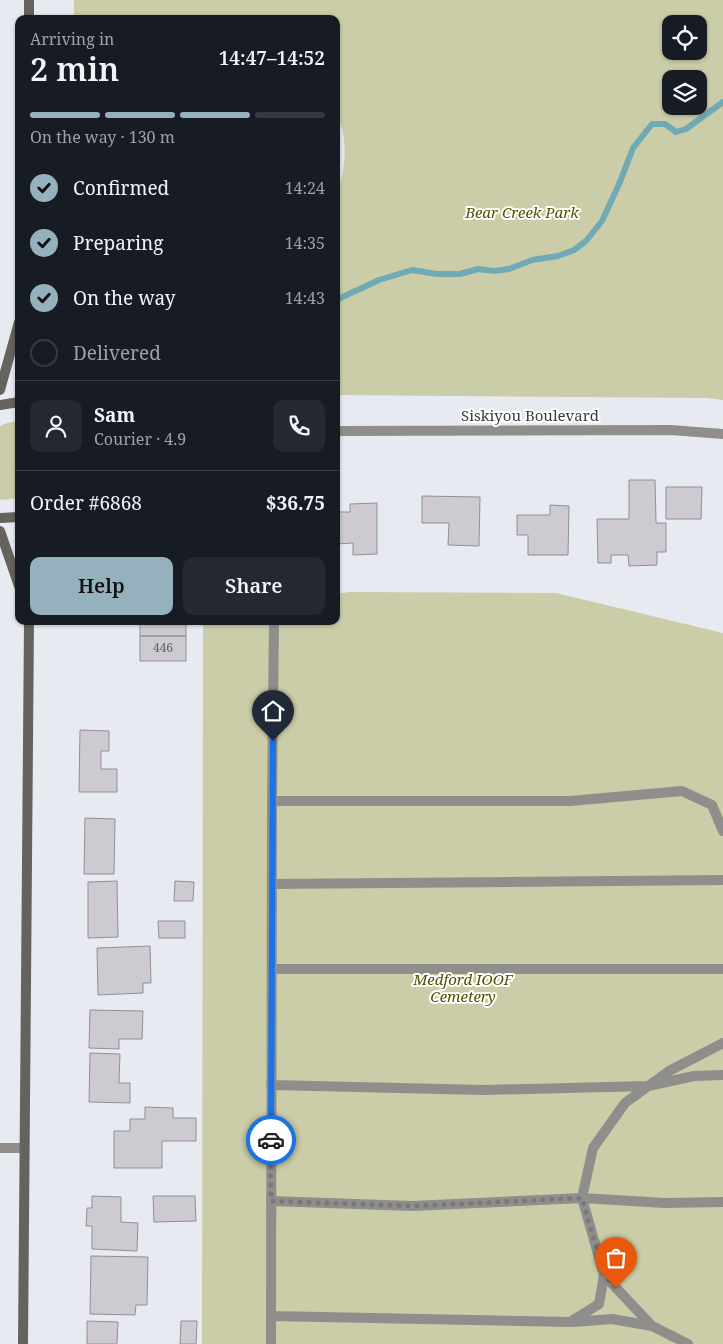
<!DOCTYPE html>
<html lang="en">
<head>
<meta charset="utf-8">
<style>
	:root { --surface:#171b24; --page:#242831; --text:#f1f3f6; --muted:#9ea1a6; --line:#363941; --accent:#96b1be }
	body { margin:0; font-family:"Noto Serif",serif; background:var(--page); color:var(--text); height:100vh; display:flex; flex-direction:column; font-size:19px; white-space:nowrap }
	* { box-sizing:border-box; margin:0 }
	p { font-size:16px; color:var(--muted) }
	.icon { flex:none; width:28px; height:28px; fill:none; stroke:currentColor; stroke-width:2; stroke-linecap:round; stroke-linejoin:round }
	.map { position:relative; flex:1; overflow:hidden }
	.details { position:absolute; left:15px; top:15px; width:325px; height:610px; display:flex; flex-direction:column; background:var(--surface); border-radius:10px; box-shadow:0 1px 4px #0004 }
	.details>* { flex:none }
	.tools { position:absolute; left:662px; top:15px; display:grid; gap:10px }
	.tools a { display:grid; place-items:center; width:45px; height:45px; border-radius:10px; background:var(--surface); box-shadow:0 1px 4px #0004; font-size:25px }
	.pin { position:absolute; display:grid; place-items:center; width:42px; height:42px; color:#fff; margin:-51px -21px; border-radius:50% 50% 50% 0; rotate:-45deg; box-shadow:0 0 5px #0007 }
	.pin .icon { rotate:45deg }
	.courier { position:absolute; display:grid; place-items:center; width:50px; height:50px; margin:-25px; border:4px solid #1a73e8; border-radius:50%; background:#fff; color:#222; box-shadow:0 1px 6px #0007 }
	.headline em { font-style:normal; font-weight:600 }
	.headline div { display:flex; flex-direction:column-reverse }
	.headline { display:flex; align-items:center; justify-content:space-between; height:85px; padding:0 15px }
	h1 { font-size:32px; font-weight:600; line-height:38px }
	.bar { display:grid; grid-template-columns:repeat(4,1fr); gap:8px 5px; align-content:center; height:60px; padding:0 15px }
	.bar i { height:6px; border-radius:4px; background:var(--line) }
	.bar .selected { background:var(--accent) }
	.bar p { grid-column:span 4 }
	.line { display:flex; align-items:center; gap:12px; padding:0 15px; border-top:1px solid var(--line) }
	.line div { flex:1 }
	.round { display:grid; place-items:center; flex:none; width:52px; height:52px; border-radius:10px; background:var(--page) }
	ol { padding:0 15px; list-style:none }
	li { display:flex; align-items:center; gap:15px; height:55px }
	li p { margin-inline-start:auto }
	li .icon { padding:5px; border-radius:50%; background:var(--accent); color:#111; stroke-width:4 }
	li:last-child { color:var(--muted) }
	li i { width:28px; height:28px; border:2px solid var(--line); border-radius:50% }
	.button { display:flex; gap:10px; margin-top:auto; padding:10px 15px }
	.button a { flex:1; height:58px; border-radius:10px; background:var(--accent); color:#111; font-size:20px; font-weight:600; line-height:58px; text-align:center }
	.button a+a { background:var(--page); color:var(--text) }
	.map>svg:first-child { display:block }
</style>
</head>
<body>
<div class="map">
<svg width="723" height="1344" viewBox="0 0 723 1344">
	<rect width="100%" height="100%" fill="#e8eaf2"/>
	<!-- green -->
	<path fill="#cacda7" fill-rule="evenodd" d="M 74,0 L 723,0 L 723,400 L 707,398 L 336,395 L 336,194 C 346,174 349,133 336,115 L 336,19 L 74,19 ZM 671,24 L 699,24 L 699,51 L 671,51 ZM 671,79 L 699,79 L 699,106 L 671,106 Z
		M 19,421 L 19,498 L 1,500 L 0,499 L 0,426 L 7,423 Z
		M 349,592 L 556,593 L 723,633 L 723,1344 L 202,1344 L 203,621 L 336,621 L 336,594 Z"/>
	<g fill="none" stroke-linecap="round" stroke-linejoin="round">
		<!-- stream -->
		<path stroke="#70aab5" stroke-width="6" d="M 336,300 L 379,280 L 412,270 L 437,274 L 460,274 L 478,269 L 494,271 L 509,269 L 532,260 L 558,256 L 574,250 L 586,241 L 602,221 L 620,182 L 633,148 L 652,124 L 665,124 L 676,132 L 686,129 L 723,102"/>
	</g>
	<!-- building -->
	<path fill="#cdcad2" stroke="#918e96" d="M 629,480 L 655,480 L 656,523 L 666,523 L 666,552 L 657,552 L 657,565 L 629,566 L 628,555 L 611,555 L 611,563 L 598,563 L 597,519 L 629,519 Z
		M 666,487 L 702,487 L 701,519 L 666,519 Z
		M 422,496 L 480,497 L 479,546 L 448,545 L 449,523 L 422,523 Z
		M 377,503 L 377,554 L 353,555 L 353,543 L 336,544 L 336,512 L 350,512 L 350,504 Z
		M 550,505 L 569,506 L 568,555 L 528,555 L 528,535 L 517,535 L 517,515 L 550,515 Z
		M 140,621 L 186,621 L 186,636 L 140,636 Z
		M 140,636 L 186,636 L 186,661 L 140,661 Z
		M 80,730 L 109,731 L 109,751 L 101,751 L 101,769 L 117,769 L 117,792 L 79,792 Z
		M 85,818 L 115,819 L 114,874 L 84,874 Z
		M 117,881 L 118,937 L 88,938 L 88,882 Z
		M 175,881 L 194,882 L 193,901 L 174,901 Z
		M 158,921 L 185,921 L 185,938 L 159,938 Z
		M 150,946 L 151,983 L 143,983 L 143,993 L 98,995 L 97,948 Z
		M 90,1010 L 143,1011 L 142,1039 L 119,1039 L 119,1049 L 89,1048 Z
		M 90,1053 L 120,1054 L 119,1083 L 130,1083 L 130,1103 L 89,1102 Z
		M 145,1107 L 173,1108 L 173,1118 L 196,1118 L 196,1141 L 162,1141 L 162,1168 L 114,1168 L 114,1131 L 130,1131 L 130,1119 L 145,1119 Z
		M 92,1196 L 121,1197 L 121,1222 L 138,1223 L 137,1251 L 92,1249 L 92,1226 L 86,1226 L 87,1208 L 92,1208 Z
		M 153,1196 L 195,1196 L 196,1221 L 154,1222 Z
		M 91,1256 L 148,1257 L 147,1305 L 136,1305 L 135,1315 L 90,1314 Z
		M 87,1321 L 118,1322 L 117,1344 L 87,1344 Z
		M 181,1321 L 197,1321 L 196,1344 L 180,1344 Z"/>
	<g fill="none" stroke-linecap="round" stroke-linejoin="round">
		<!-- service -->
		<path stroke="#8f8e8b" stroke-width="10" d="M 272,801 L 570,801 L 682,791 L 712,805 L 723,831
			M 272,884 L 723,880
			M 272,969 L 723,969
			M 271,1085 L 484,1090 L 648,1086 L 694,1076 L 723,1075
			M 271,1201 L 412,1206 L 582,1198 L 665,1203 L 723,1202
			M 271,1316 L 570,1322 L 599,1304 L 604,1275
			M 574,1322 L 612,1319 L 652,1326
			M 271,1344 L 272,801 L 274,621
			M 688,1344 L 652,1326 L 604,1275 L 582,1198 L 593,1148 L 625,1103 L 669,1071 L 723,1043"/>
		<!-- minor -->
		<path stroke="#8f8e8b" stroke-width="10" d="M 0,1148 L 24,1148"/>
		<!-- tertiary -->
		<path stroke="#8f8e8b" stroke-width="10" d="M 336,431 L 671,430 L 723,434"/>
		<!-- secondary -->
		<path stroke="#65635e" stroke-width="10" d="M 29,0 L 29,19
			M 0,390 L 19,322
			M 0,405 L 19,402
			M 0,518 L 19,517
			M 0,531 L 19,586
			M 23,1344 L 29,621"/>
	</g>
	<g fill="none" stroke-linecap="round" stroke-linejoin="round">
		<!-- done -->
		<path stroke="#78787e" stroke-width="5" stroke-dasharray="0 9" d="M 271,1140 L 271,1201 L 412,1206 L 582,1198 L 604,1275 L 616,1288"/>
		<!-- route -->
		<path stroke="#1a73e8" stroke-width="6" d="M 271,1140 L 273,741"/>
	</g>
	<g text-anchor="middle" stroke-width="4" stroke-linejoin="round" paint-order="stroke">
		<!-- number labels -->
		<g font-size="12" fill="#605f64">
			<text x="163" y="652">446</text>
		</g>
		<!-- park labels -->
		<g font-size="15" font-style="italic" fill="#505100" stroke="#fff">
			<text x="522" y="218">Bear Creek Park</text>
			<text x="463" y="985">Medford IOOF<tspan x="463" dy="17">Cemetery</tspan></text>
		</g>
		<!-- street labels -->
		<g font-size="15" fill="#3b3b3f" stroke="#fff">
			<text x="530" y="421">Siskiyou Boulevard</text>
		</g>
	</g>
</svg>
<div class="tools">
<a><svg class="icon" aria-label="locate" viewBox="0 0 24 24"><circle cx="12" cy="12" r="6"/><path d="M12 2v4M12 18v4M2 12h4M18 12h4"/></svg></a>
<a><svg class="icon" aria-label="layers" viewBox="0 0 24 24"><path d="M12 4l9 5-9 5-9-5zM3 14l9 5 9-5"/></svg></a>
</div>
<div class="pin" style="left:616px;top:1288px;background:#ea580c"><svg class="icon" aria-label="bag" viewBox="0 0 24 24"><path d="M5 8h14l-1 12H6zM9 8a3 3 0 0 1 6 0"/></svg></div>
<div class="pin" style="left:273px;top:741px;background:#1f2937"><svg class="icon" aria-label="home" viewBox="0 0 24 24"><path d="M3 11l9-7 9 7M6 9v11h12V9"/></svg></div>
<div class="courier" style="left:271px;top:1140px"><svg class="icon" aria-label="car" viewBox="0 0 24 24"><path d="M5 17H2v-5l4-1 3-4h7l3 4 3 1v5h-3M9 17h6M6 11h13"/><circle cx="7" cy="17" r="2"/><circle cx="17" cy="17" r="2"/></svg></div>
<section class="details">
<div class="headline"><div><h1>2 min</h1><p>Arriving in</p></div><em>14:47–14:52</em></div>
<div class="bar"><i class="selected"></i><i class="selected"></i><i class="selected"></i><i></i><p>On the way · 130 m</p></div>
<ol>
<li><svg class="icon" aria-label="check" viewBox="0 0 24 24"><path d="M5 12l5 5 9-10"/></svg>Confirmed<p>14:24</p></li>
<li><svg class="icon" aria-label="check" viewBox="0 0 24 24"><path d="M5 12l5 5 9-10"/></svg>Preparing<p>14:35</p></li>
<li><svg class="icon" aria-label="check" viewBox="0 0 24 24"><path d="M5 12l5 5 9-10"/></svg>On the way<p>14:43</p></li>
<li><i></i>Delivered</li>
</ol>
<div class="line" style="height:90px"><a class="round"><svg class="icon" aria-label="person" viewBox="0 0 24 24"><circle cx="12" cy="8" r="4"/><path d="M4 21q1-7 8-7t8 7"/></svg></a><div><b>Sam</b><p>Courier · 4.9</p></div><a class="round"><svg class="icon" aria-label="phone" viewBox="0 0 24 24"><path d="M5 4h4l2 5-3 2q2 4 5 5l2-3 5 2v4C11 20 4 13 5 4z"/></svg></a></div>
<div class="line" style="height:65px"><div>Order #6868</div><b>$36.75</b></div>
<div class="button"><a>Help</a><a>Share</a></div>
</section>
</div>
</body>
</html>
